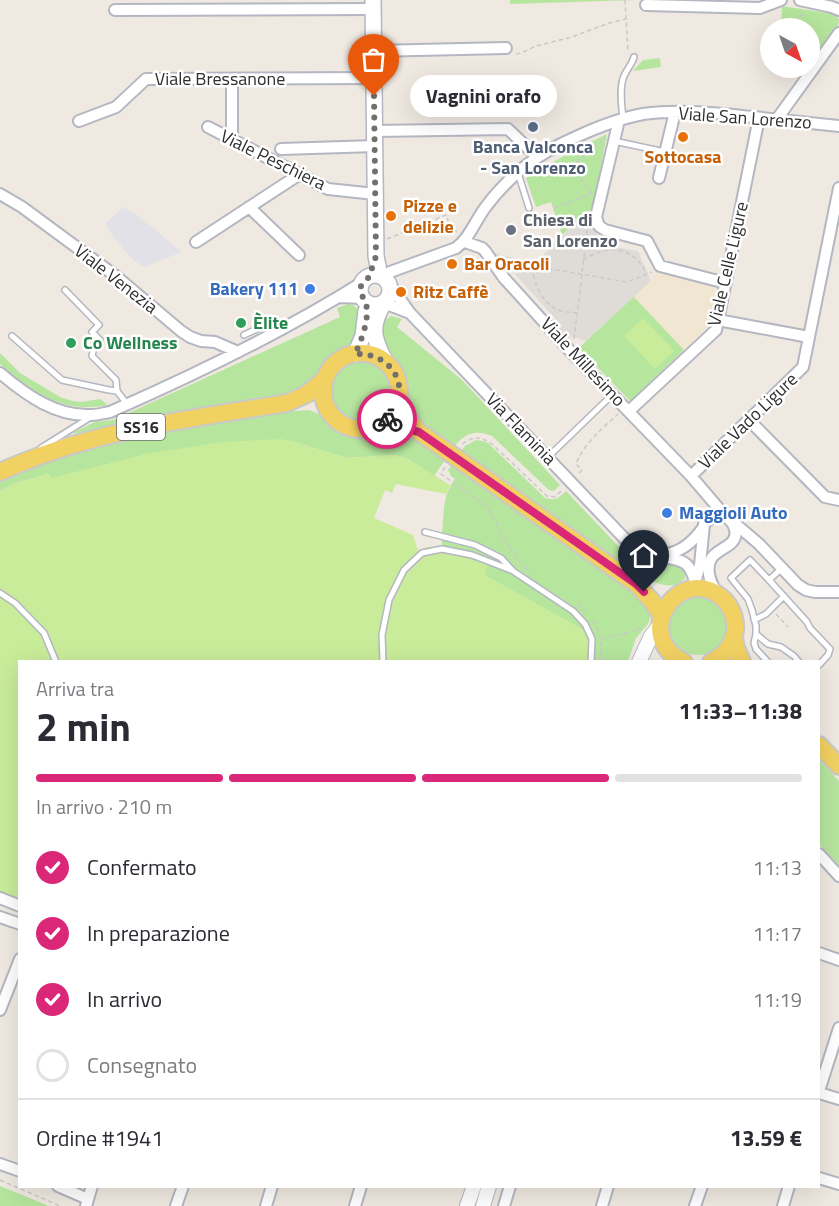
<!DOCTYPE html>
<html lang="it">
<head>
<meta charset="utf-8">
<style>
	:root { --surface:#fff; --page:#f7f7f7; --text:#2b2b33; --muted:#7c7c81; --line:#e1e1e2; --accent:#db2777 }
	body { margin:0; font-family:"Titillium Web",sans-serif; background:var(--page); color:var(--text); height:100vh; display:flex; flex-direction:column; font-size:22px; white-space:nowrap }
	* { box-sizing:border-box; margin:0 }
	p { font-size:20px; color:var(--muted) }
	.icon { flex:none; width:33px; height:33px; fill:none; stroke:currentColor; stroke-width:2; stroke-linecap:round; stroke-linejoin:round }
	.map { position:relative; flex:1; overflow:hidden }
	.drawer { position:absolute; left:18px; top:660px; width:802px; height:528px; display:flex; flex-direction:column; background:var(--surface); border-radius:0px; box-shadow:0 6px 24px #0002 }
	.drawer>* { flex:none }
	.needle { width:39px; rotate:140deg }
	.fabs { position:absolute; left:760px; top:18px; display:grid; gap:12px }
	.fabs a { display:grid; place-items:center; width:60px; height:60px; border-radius:50%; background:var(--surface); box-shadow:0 6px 24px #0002; font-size:30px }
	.pin { position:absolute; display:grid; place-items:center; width:51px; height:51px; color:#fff; margin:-62px -26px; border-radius:50% 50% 50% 0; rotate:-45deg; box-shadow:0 0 6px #0007 }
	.pin .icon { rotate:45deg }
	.courier { position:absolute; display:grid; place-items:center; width:60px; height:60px; margin:-30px; border:4px solid #db2777; border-radius:50%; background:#fff; color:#222; box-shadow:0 2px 8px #0007 }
	.bubble { position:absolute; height:42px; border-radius:21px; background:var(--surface); box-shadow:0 6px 24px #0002; font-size:20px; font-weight:700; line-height:42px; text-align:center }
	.headline em { font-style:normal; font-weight:700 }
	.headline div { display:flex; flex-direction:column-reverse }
	.headline { display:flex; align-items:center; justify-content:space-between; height:102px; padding:0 18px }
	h1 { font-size:39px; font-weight:700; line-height:45px }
	.bar { display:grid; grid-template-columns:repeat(4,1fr); gap:9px 6px; align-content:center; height:72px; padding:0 18px }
	.bar i { height:8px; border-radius:4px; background:var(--line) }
	.bar .on { background:var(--accent) }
	.bar p { grid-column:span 4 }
	.line { display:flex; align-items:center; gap:15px; padding:0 18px; border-top:2px solid var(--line) }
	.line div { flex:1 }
	ol { padding:0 18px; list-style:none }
	li { display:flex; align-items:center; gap:18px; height:66px }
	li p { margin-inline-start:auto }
	li .icon { padding:6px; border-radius:50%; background:var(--accent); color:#fff; stroke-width:4 }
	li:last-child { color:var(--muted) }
	li i { width:33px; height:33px; border:3px solid var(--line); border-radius:50% }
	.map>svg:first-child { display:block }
</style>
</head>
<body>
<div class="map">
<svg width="839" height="1206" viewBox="0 0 839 1206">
	<rect width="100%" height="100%" fill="#efe9e1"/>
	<!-- industrial -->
	<path fill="#e3e1e8" d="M 123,207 L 137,215 L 182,252 L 144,267 L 133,260 L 115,239 L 105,224 Z"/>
	<!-- education -->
	<path fill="#f0e6d1" d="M 660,272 L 717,288 L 710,325 L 684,350 L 633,296 Z"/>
	<!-- green -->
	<path fill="#b6e59e" d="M 510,0 L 636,0 L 510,4 Z
		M 782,6 L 833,14 L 839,19 L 838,27 L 810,63 L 810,28 L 781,28 Z
		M 660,58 L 661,67 L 633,71 L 643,60 Z
		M 607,134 L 593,208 L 562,235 L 551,202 L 536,207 L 526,178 L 569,153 Z
		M 633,296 L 684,350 L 630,401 L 579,348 Z
		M 348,304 L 353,305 C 368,316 358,332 352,346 L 342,351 L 330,360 L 316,380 L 286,396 L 150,417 L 75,434 L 74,432 L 95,422 L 113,420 L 340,317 L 337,308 Z
		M 391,316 L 402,319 L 397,327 L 462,380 L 560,485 L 554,491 L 549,490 L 492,436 C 476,429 464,433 454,447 C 441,437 409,419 406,403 C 404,391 408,383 401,370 C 395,359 382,353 380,340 C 380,334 382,327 383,321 Z
		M 0,353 L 20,373 L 60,397 L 72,401 L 82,402 L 100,399 L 108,405 C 62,414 34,393 0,364 Z
		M332 391a30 30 0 1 1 60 0a30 30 0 1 1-60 0Z
		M 309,410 L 324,416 L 337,429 L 353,435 L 370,435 L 388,431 L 406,435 L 418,441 L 445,460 L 434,476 L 408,459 L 395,455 L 347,458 L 291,441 L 51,478 L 48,474 L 16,483 L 0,491 L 0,479 L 75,449 L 153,432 L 295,411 Z
		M 476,440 L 482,441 L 488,443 L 545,498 C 555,501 559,498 566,491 L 619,547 C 637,561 652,565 675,563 L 675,566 L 680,566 L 684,570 L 685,578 C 674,590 662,585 649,580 L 648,581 L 635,574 L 460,452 L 465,446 Z
		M 451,466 L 625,586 L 648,607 L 651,615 L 648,624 L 636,638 L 628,661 L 594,661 C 594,647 594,634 587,621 C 573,601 540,587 520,572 C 511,565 505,556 495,551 C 479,542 460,537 442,534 C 444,515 442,495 455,479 L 451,476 L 448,470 Z
		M 442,540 L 473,547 L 501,561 L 515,575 L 526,583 L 567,609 L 580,622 L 585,631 L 484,575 L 489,560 L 442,546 Z
		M669 626a29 29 0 1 1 58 0a29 29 0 1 1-58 0Z
		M 819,760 L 839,781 L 839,865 L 819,844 Z
		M 0,1186 L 49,1206 L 0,1206 Z"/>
	<!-- pitch -->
	<path fill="#c9ec9a" d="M 643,318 L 674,351 L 655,369 L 624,336 Z
		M 281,439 L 291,441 L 347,458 L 395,455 L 408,459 L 450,485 L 446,494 L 396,484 L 392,493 L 385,490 L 374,518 L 413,535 L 418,551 L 427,547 L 442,546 L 489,559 L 485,575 L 585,631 L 589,641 L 588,661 L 20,662 L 19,900 L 0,893 L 0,491 L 16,483 L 49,474 L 51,478 L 146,454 L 221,442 Z"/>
	<!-- plaza -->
	<path fill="#dfdcd8" d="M 579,220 L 588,225 L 598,233 L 595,243 L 638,251 L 651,281 L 586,341 L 574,337 L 564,338 L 557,331 L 562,326 L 513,272 L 503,271 L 499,266 L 500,263 L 496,253 L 534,264 Z"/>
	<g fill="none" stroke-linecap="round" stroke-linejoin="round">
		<!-- service casing -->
		<g stroke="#b4b7c1" stroke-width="8">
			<path id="service" d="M 623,119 C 622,107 619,91 623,79 C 625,71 632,65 634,57
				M 614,141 L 665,152
				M 518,173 L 529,208
				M 65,290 L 99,325 L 92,332 L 100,340 L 94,347 L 92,356 L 116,380 L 117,391
				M 244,335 L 274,321 L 285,326
				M 12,336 L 62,380 L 109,390 L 117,391 L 127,404
				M 41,448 L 89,418
				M 548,457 L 612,395
				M 425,532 L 475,545 L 501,558 L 513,571 L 573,611 L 585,624 L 592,639 L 591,662
				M 769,580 L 807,622 L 810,628 L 830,649 L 828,655 L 819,665
				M 0,593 L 15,603 L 44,633 L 56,662
				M 754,620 L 766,614 L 784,596
				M 756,634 L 768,644 L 781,647 L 794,656 L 799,662
				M 383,662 L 382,635 L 389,600 L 404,570 L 422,553 L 442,549 L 472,555 L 511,570
				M 768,662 L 756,649 L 754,643 L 756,634 L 756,626 L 752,610 L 748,599 L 731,578 L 750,560 L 769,580 L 782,568"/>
		</g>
		<!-- minor casing -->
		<g stroke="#b4b7c1" stroke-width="14">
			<path id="minor" d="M 800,0 L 832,7 L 839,10
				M 646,5 L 760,8 L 781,0
				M 115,10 L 373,9
				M 373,51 L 506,48
				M 777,119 L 839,33
				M 619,120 L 596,217 L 599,226 L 605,230 L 647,241 L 660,266 L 726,283
				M 79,121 L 116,107 L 146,79 L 374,78
				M 208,127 L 328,189 L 375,194
				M 375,131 L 508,129 L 537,157
				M 232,140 L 232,79
				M 281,149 L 375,146
				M 659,178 L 675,112
				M 0,194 L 22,207 L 117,277 L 181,331 L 190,337 L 201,341 L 215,342 L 238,352
				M 249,207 L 299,255
				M 196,242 L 300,174
				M 465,242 L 482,248 L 485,251 L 504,278 L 571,352 L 691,476 L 726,517 C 735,523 740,536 730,544 C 724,549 715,552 711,559 C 705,570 711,585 718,594
				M 384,278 L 390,272 L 456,248 C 471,237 476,218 488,204 C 497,192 508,181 519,171 C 537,156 557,145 578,136 C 598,127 621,118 643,114 C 679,109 717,113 753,117 C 781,120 810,123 839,126
				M 390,285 L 410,313
				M 339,297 L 363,298
				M 384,303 L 410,313 L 624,538 C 630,543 636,550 644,553 C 655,557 678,557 686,564 C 691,568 693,575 695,581
				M 718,320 L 809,337
				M 0,373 C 26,395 56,417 92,415 C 98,415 104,413 110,412 C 197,374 283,332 363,282
				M 629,411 L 716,330 L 759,118
				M 749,420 L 825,497 L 839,500
				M 691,476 L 803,367 L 839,188
				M 732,521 L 759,544 L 798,585 L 806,590 L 815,592 L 839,592
				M 663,555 C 681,552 692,543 703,528
				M 695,582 L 700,565 L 704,524 L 711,518 L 715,516 L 726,517
				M 819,854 L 839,876
				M 0,898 L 20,906
				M 0,917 L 20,924
				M 819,953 L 839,960
				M 0,1010 L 20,959
				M 819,1091 L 839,1028
				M 819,1093 L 839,1099
				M 0,1164 L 20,1171
				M 819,1178 L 839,1184
				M 58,1186 L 88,1199
				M 86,1206 L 92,1186
				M 176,1206 L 183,1186
				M 266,1206 L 272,1186
				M 355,1206 L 361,1186
				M 504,1206 L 510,1186
				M 602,1206 L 608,1186
				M 695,1206 L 702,1186
				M 783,1206 L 789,1186"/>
		</g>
		<!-- tertiary casing -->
		<g stroke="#b4b7c1" stroke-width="16">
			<path id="tertiary" d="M 639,662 L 651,636 L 660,625
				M 467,1206 L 474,1186
				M 483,1206 L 489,1186"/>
		</g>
		<!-- secondary casing -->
		<g stroke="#b4b7c1" stroke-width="18">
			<path id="secondary" d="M 373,0 L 376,256 L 380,276
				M360 290a15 15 0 1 1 30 0a15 15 0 1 1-30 0Z
				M 384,303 C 370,326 373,338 385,361
				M 355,354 L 363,336 L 366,311"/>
		</g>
		<!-- primary casing -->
		<g stroke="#c9c9c9" stroke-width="20">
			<path id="primary" d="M323 391a38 38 0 1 1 76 0a38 38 0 1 1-76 0Z
				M 397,406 L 419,432 L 448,452
				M 458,459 L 636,584 L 652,601 L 661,615
				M 0,472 C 92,430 189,419 287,403 L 307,394 L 325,379
				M 734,638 L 736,648 L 742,662
				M 684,662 C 630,636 679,563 721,597 C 731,605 736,618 735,630 C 734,644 724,656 711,662
				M 819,745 L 839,766"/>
		</g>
		<!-- path -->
		<path stroke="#c9c9c9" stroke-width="1.5" stroke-dasharray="4.5 3" stroke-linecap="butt" d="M 542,0 L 546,0
			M 625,0 L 628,51
			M 790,28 L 795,20 L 805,12
			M 516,54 L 521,53 L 536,46 L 572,37 L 609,23 L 626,19
			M 591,194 L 576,170 L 574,164 L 604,139
			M 554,208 L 586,196 L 591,195
			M 387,239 L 446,215 L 451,229 L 457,232
			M 504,259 L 533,266 L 627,282 L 652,272
			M 583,260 C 599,250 618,244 635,258 C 640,262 643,268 647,273
			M 533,267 C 533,283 542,302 556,309 C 562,312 569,312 576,313
			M 574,339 L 588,225
			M 462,444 C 475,436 479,436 492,444 L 547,496 L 554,497 L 563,490
			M 445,467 L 441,474 L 487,506 L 506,542 L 520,563 L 531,573
			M 579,473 L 582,470 L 576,464 C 584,443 602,429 618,414
			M 578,604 L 587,613
			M 776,614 L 788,627
			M 593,621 C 602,633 602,648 600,662
			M 602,639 L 641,629
			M 0,1180 L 60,1206"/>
		<!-- service -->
		<use href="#service" stroke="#fff" stroke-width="5"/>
		<!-- minor -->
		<use href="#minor" stroke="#fff" stroke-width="10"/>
		<!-- tertiary -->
		<use href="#tertiary" stroke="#fff" stroke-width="14"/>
		<!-- secondary -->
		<use href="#secondary" stroke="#fff" stroke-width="15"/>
		<!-- primary -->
		<use href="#primary" stroke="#f2d163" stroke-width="16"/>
		<!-- primary-bridge casing -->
		<g stroke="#c9c9c9" stroke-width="20" stroke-linecap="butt">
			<path id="primary-bridge" d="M 448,452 L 458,459"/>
		</g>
		<!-- primary-bridge -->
		<use href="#primary-bridge" stroke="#f2d163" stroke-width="16"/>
	</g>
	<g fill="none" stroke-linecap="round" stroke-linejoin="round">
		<!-- done -->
		<path stroke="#726f6d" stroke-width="6" stroke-dasharray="0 10.8" d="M 374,96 L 376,256 L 369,277 L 361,286 C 360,296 364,297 366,304 C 370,318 361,342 355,354 C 394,352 414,391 387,419"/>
		<!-- route -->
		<path stroke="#db2777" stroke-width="8" d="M 387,419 L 383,423 L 419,432 L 636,584 L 644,592"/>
	</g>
	<!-- markers -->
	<circle fill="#5c6f8a" stroke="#fff" stroke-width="2" cx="533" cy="127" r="6"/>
	<g fill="#e8710a" stroke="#fff" stroke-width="2">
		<circle cx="683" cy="137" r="6"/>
		<circle cx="391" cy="216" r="6"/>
		<circle cx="452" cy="264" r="6"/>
		<circle cx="401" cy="292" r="6"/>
	</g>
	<circle fill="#6b7280" stroke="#fff" stroke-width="2" cx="511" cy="230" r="6"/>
	<g fill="#3f7fe0" stroke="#fff" stroke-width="2">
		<circle cx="310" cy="289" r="6"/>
		<circle cx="667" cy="513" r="6"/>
	</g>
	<g fill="#2e9e5b" stroke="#fff" stroke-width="2">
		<circle cx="241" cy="323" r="6"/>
		<circle cx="71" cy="343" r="6"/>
	</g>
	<g text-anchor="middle" stroke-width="5" stroke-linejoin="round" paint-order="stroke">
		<!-- shield labels -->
		<rect fill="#fff" stroke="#6d6d6d" stroke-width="1.5" x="117" y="414" width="48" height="26" rx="4.5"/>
		<g font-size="16" font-weight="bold" fill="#2e2e2e">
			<text x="141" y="433">SS16</text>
		</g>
		<!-- street labels -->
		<g font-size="18" fill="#2e2e2e" stroke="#fff">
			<text x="220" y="85">Viale Bressanone</text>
			<text transform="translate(745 118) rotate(4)" y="6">Viale San Lorenzo</text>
			<text transform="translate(273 160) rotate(26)" y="6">Viale Peschiera</text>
			<text transform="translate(728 264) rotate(-77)" y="6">Viale Celle Ligure</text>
			<text transform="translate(116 279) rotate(38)" y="6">Viale Venezia</text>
			<text transform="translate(583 362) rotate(47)" y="6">Viale Millesimo</text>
			<text transform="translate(748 421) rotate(-44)" y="6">Viale Vado Ligure</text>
			<text transform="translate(521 429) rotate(46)" y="6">Via Flaminia</text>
		</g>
		<!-- service labels -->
		<g font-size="18" font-weight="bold" fill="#4e5e75" stroke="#fff">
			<text x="533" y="153">Banca Valconca<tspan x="533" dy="21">- San Lorenzo</tspan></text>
		</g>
		<!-- food labels -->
		<g font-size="18" font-weight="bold" fill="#c56008" stroke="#fff" text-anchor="start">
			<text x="683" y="163" text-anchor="middle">Sottocasa</text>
			<text x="403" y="212">Pizze e<tspan x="403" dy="21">delizie</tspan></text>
			<text x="464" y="270">Bar Oracoli</text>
			<text x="413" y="298">Ritz Caffè</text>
		</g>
		<!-- worship labels -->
		<g font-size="18" font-weight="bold" fill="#5b616d" stroke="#fff" text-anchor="start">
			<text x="523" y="226">Chiesa di<tspan x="523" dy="21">San Lorenzo</tspan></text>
		</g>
		<!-- shop labels -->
		<g font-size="18" font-weight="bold" fill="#366cbe" stroke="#fff" text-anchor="end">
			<text x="298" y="295">Bakery 111</text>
			<text x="679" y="519" text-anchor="start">Maggioli Auto</text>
		</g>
		<!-- leisure labels -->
		<g font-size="18" font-weight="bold" fill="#27864d" stroke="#fff" text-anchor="start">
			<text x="253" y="329">Èlite</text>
			<text x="83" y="349">Co Wellness</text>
		</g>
	</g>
</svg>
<div class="fabs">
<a><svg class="needle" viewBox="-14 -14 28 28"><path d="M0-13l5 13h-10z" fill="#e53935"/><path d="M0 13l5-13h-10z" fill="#7c7c81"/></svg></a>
</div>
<div class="pin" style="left:374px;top:96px;background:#ea580c"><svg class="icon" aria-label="bag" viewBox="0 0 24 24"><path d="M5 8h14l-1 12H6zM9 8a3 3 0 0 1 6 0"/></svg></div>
<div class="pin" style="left:644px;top:592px;background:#1f2937"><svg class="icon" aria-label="home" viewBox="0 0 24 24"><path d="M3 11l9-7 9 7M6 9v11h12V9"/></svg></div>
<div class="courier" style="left:387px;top:419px"><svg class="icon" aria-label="bike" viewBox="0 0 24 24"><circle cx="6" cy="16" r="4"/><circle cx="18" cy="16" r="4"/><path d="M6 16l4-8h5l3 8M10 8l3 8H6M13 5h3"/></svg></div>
<div class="bubble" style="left:410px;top:75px;width:147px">Vagnini orafo</div>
<section class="drawer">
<div class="headline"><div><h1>2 min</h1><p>Arriva tra</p></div><em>11:33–11:38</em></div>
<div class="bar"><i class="on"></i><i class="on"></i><i class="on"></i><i></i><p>In arrivo · 210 m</p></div>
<ol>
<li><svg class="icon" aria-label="check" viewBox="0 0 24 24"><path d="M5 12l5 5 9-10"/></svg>Confermato<p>11:13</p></li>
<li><svg class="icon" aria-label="check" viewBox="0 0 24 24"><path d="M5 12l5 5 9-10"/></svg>In preparazione<p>11:17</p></li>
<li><svg class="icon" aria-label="check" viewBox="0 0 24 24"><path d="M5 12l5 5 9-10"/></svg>In arrivo<p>11:19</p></li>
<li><i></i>Consegnato</li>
</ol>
<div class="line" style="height:78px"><div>Ordine #1941</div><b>13.59 €</b></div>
</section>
</div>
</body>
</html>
